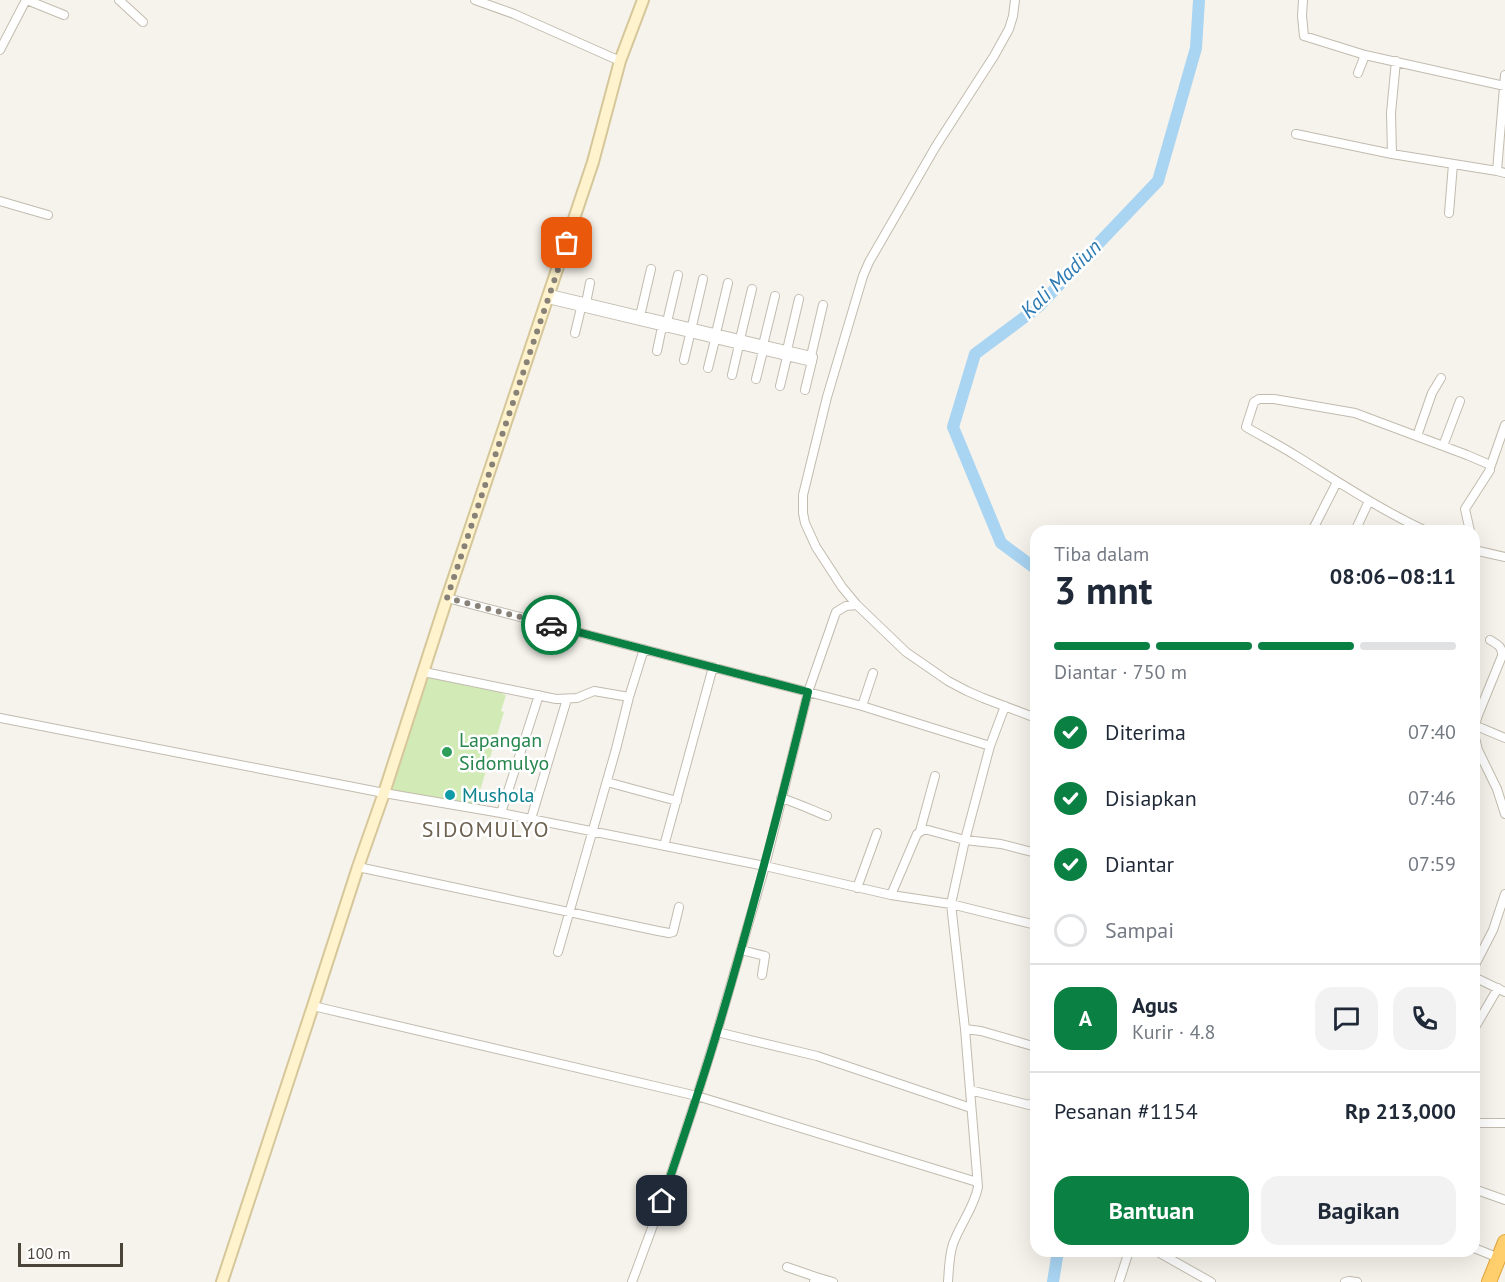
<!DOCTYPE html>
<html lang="id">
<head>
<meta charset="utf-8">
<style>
	:root { --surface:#fff; --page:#f2f2f3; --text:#1f2937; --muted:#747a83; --line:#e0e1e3; --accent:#0b8043 }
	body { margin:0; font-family:"PT Sans",sans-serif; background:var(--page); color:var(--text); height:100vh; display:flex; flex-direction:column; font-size:22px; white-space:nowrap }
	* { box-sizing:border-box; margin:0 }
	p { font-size:20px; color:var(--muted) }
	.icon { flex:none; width:33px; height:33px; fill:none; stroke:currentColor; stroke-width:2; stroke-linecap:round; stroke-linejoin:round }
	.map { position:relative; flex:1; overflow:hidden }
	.drawer { position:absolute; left:1030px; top:525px; width:450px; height:732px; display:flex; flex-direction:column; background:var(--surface); border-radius:18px; box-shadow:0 6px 24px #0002 }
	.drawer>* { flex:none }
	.scale { position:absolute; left:18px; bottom:15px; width:105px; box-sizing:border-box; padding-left:6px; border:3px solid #4b4439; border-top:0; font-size:16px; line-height:21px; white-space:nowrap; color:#4b4439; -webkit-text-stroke:4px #fff; paint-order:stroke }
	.pin { position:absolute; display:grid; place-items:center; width:51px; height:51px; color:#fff; margin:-26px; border-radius:12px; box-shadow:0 3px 9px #0006 }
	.courier { position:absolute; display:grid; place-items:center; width:60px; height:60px; margin:-30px; border:4px solid #0b8043; border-radius:50%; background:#fff; color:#222; box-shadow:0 2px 8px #0007 }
	.overview em { font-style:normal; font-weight:800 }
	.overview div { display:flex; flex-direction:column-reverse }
	.overview { display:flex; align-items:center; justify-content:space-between; height:102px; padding:0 24px }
	h1 { font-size:39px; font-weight:800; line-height:45px }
	.bar { display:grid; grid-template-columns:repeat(4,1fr); gap:9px 6px; align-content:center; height:72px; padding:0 24px }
	.bar i { height:8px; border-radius:4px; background:var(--line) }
	.bar .current { background:var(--accent) }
	.bar p { grid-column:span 4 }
	.line { display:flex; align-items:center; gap:15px; padding:0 24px; border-top:2px solid var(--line) }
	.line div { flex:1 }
	.round { display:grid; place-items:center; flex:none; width:63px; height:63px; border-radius:18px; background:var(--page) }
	ol { padding:0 24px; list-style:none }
	li { display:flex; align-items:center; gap:18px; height:66px }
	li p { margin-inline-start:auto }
	li .icon { padding:6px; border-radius:50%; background:var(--accent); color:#fff; stroke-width:4 }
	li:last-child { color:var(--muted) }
	li i { width:33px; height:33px; border:3px solid var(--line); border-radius:50% }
	.primary-button { display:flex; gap:12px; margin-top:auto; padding:12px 24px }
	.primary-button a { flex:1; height:69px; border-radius:18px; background:var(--accent); color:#fff; font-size:24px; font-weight:800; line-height:69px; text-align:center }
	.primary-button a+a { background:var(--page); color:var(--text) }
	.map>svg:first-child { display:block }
</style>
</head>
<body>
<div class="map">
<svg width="1505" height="1282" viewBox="0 0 1505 1282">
	<rect width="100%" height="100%" fill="#f6f3ec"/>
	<!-- garden -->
	<path fill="#d2eab5" d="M 429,676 L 504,689 L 502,694 L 506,695 L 501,711 L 504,712 L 475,807 L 390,791 Z"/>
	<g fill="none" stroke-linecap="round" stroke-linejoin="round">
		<!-- river -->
		<path stroke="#a9d4f2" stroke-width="12" d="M 1036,569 L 1001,543 L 953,427 L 975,354 L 1038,307 L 1158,181 L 1196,48 L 1199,0
			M 1053,1282 L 1058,1251"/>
		<!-- street casing -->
		<g stroke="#c2bbae" stroke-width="10">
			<path id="street" d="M 27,0 L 64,15
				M 119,0 L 143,22
				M 475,0 L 514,14 L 620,61
				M 1015,0 L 1013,16 L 1009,29 L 994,56 L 936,146 L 869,262 L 863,276 L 827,397 L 803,495 L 803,513 L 805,523 L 816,547 L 842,587 L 857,605 L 906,652 L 948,681 L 967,691 L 983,698 L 1036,718
				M 1303,0 L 1302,16 L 1304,36 L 1365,55 L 1505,86
				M 0,50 L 26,0
				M 1358,73 L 1365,55
				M 1296,134 L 1392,154 L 1497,171 L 1505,173
				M 1392,154 L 1391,113 L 1396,61
				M 1497,171 L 1505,75
				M 0,201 L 48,215
				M 1449,213 L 1453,164
				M 550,294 L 811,356
				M 548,299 L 812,362
				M 586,303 L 590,283
				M 640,316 L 651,269
				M 667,322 L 678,275
				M 575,333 L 581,308
				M 716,333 L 728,283
				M 740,339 L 752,289
				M 763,345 L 775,296
				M 787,350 L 799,299
				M 657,351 L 662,327
				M 684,360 L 703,279
				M 708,368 L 715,340
				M 732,375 L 739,345
				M 756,379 L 763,351
				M 780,386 L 787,357
				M 805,390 L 813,357 L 811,356 L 823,305
				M 1417,436 L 1432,393 L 1441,378
				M 1443,446 L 1460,401
				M 1490,468 L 1505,425
				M 1312,531 L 1337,482
				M 1355,531 L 1369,501
				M 1426,531 C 1381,510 1340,483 1298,457 C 1281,446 1263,437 1246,427 L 1254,402 L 1259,399 L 1274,399 L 1355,413 L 1467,455 L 1488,464 L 1490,466 L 1490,470 L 1465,509 L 1470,531
				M 1474,550 L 1505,557
				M 447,598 L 808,692 L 862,706 L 990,746
				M 424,672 L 556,699 L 577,698 L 594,691 L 629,697
				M 862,706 L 873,673
				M 0,718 L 384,793 L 501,813 L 765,866 L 891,895 L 951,904 L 1036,925
				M 1474,725 L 1505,738
				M 1474,729 L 1478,715 L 1502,656 C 1503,647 1497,644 1490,640
				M 1474,734 L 1478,750 L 1497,789 L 1505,814
				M 607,782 L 677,801
				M 781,798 C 797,803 812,810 827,816
				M 501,813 L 539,695
				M 531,819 L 567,699
				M 920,831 L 935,776
				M 664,846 L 713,667
				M 358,867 L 658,931 L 669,933 L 673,932 L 679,907
				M 857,888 L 877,833
				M 891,895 L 917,834 L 923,830 L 928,830 L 965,840 L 1001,844 L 1036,853
				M 741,950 L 765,956 L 762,975
				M 558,952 L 616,749 L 629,697 L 644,649
				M 1474,967 L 1493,930 L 1505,894
				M 1474,977 L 1505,992
				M 313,1006 L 697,1096 L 977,1182
				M 965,1029 L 981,1031 L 1036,1047
				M 1474,1029 L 1498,988
				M 717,1032 L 817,1056 L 971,1108
				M 970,1090 L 1029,1105 L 1036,1101
				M 1474,1123 L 1505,1123
				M 1474,1189 L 1505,1200
				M 1474,1248 L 1499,1258
				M 1156,1251 L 1211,1282
				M 787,1267 L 816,1277 L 814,1282
				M 816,1277 L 833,1282
				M 632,1282 L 662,1201 L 697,1096 L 717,1032 L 765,866 L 808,692 L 836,612 L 846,606 L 857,605
				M 948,1282 C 949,1269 949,1256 953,1244 C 960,1224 974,1208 978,1187 L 965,1029 L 951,904 L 965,840 L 990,746 L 1005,706
				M 1119,1282 L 1129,1251
				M 1345,1282 L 1349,1281 L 1357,1282"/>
		</g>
		<!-- secondary casing -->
		<g stroke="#d6c79b" stroke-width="14">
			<path id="secondary" d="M 222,1282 L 313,1006 L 358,867 L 384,793 L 447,598 L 593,162 L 620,61 L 643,0"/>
		</g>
		<!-- highway casing -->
		<g stroke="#e0a43c" stroke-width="16">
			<path id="highway" d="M 1489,1282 L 1505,1242"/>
		</g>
		<!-- street -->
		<use href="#street" stroke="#fff" stroke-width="8"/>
		<!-- secondary -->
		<use href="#secondary" stroke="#fff3cd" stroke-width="10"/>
		<!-- highway -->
		<use href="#highway" stroke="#ffcf6e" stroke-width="14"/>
	</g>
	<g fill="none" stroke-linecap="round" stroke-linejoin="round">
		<!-- done -->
		<path stroke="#878178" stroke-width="6" stroke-dasharray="0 10.8" d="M 551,625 L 447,598 L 567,243"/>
		<!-- route -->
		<path stroke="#0b8043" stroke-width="8" d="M 551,625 L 808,692 C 780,806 751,919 717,1032 C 700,1089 681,1145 662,1201"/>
	</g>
	<!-- markers -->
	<circle fill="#2e9e5b" stroke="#fff" stroke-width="2" cx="447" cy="752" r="6"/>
	<circle fill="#0f9aa8" stroke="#fff" stroke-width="2" cx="450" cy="795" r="6"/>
	<g text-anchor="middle" stroke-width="5" stroke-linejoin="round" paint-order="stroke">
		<!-- leisure labels -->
		<g font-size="20" fill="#27864d" stroke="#fff" text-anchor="start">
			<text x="459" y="747">Lapangan<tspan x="459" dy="23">Sidomulyo</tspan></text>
		</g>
		<!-- culture labels -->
		<g font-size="20" fill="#0d838f" stroke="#fff" text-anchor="start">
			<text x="462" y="802">Mushola</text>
		</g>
		<!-- water labels -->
		<g font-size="21" font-style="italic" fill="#2e7ab2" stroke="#fff">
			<text transform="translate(1061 279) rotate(-44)" y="7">Kali Madiun</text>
		</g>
		<!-- quarter labels -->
		<g font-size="22" letter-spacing="1.5" fill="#6e6250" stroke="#fff">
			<text x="486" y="837">SIDOMULYO</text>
		</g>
	</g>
</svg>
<div class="scale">100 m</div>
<div class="pin" style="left:567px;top:243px;background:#ea580c"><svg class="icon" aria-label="bag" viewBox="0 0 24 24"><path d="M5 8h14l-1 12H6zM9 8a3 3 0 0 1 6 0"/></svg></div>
<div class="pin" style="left:662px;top:1201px;background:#1f2937"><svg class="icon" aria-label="home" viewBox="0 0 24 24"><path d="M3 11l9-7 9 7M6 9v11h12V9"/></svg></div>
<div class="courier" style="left:551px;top:625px"><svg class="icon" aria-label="car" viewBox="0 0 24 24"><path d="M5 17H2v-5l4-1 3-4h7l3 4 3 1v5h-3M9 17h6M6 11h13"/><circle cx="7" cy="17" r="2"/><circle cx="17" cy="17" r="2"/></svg></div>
<section class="drawer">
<div class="overview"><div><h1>3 mnt</h1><p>Tiba dalam</p></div><em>08:06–08:11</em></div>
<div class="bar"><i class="current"></i><i class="current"></i><i class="current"></i><i></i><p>Diantar · 750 m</p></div>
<ol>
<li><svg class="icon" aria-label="check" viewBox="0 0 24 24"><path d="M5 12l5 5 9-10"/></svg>Diterima<p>07:40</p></li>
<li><svg class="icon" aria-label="check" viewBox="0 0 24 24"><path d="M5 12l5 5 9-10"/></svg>Disiapkan<p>07:46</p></li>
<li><svg class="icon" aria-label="check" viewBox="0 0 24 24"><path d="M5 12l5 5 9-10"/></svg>Diantar<p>07:59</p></li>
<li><i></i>Sampai</li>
</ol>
<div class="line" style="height:108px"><b class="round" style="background:var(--accent);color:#fff">A</b><div><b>Agus</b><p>Kurir · 4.8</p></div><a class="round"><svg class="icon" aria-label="chat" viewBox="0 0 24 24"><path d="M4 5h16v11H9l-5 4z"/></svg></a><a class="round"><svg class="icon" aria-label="phone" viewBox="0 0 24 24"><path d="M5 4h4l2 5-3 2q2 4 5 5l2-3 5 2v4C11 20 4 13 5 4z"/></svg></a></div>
<div class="line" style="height:78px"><div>Pesanan #1154</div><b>Rp 213,000</b></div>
<div class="primary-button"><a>Bantuan</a><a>Bagikan</a></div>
</section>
</div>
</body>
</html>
